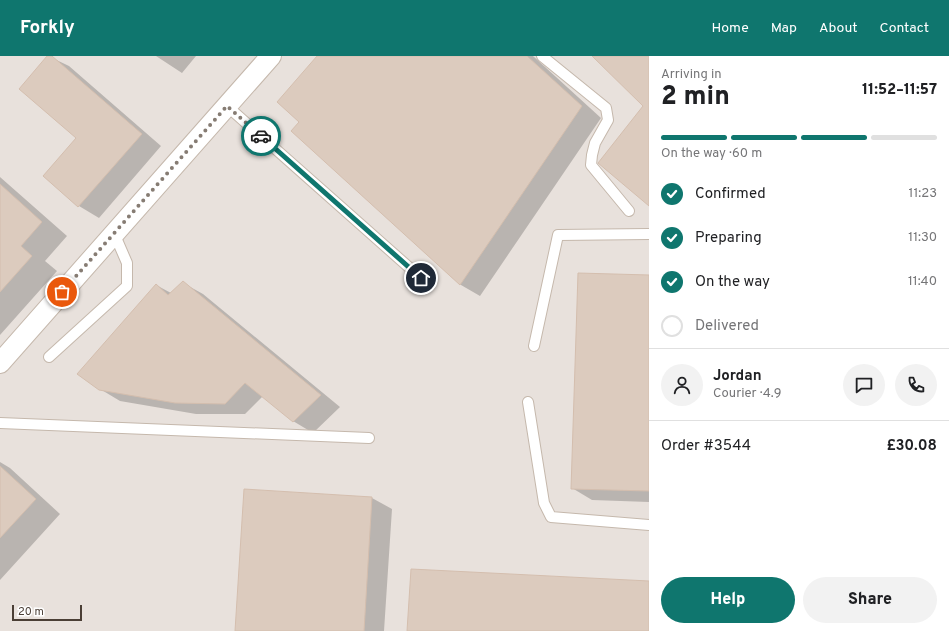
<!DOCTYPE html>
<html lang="en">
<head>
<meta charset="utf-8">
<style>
	:root { --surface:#fff; --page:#f2f2f2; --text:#202124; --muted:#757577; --line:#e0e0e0; --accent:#0f766e }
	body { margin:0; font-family:Overpass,sans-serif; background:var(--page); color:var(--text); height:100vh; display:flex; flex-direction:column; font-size:15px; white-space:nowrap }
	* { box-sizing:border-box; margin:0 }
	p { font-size:13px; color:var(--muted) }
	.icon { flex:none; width:22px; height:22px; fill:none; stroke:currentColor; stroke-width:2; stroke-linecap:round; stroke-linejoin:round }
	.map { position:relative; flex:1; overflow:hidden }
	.drawer { display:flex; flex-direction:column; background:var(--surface); width:300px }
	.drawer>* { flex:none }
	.scale { position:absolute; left:12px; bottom:10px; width:70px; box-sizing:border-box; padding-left:4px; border:2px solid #4a3e35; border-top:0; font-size:11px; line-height:14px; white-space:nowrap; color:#4a3e35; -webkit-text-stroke:3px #fff; paint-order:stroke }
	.pin { position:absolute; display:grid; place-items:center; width:34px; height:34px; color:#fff; margin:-17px; border:2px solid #fff; border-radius:50%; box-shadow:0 1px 4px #0007 }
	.courier { position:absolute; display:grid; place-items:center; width:40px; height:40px; margin:-20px; border:3px solid #0f766e; border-radius:50%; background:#fff; color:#222; box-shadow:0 1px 5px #0007 }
	.headline em { font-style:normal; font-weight:800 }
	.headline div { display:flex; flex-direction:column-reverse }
	.headline { display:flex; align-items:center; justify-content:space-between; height:68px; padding:0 12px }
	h1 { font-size:26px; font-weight:800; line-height:30px }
	.bar { display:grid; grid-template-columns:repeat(4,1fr); gap:6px 4px; align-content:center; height:48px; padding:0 12px }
	.bar i { height:5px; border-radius:3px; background:var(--line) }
	.bar .on { background:var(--accent) }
	.bar p { grid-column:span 4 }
	.line { display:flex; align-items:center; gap:10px; padding:0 12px; border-top:1px solid var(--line) }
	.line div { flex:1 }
	.round { display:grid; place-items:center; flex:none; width:42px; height:42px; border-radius:21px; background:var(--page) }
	ol { padding:0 12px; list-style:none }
	li { display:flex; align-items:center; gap:12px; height:44px }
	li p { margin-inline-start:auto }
	li .icon { padding:4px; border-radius:50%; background:var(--accent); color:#fff; stroke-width:4 }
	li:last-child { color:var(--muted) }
	li i { width:22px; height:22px; border:2px solid var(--line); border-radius:50% }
	.primary-button { display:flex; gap:8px; margin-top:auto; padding:8px 12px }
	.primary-button a { flex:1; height:46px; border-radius:24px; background:var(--accent); color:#fff; font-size:16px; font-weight:800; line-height:46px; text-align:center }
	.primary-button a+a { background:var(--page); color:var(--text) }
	header { display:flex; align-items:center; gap:24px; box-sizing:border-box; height:56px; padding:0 20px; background:var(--accent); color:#fff }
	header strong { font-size:19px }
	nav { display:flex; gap:22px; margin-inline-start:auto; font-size:14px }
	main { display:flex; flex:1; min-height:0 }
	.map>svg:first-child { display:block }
</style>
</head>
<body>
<header>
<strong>Forkly</strong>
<nav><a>Home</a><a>Map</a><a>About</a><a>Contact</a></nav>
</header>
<main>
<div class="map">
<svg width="649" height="575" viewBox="0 0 649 575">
	<rect width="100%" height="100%" fill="#f6efe7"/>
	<!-- industrial -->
	<path fill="#e8e1dc" d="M 0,0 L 649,0 L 649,575 L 0,575 Z"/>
	<!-- shadow -->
	<path fill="#0003" d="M 48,0 L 69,10 L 161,90 L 99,162 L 79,150 L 44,120 L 77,82 Z
		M 156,0 L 196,0 L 182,17 Z
		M 318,0 L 533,0 L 601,62 L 480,240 L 461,229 L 293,75 L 300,66 Z
		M 0,121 L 67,180 L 45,205 L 57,215 L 0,279 Z
		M 649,220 L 649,446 L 592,444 L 572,432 Z
		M 183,227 L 203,238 L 340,351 L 313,377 L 293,365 L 263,340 L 245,358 L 196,358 L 120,345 L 100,333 L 156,229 L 171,237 Z
		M 0,406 L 10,412 L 60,458 L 0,524 Z
		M 245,434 L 372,442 L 392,453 L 384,575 L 236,575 Z"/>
	<!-- building -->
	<path fill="#dccbbe" stroke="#d4beae" d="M 47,0 L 52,0 L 142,78 L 78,151 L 43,120 L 76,82 L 19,33 Z
		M 317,0 L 527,0 L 582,50 L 460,229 L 291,75 L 299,66 L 277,46 Z
		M 592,0 L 649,0 L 649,150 L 598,107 L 643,50 Z
		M 0,128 L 42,166 L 21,190 L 32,200 L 0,236 Z
		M 578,217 L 649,219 L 649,435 L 571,433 Z
		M 183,225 L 321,339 L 293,366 L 245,327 L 225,348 L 175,347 L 99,334 L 77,318 L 156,228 L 168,239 Z
		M 0,410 L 36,443 L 0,482 Z
		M 244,433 L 372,441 L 364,575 L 235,575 Z
		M 411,513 L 649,525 L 649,575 L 407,575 Z"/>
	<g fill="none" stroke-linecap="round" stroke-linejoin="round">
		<!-- service casing -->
		<g stroke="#c5b8ac" stroke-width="12">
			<path id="service" d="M 542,0 L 606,52 L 608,64 L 595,87 L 592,99 L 591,109 L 629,155
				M 227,50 L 421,222
				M 534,290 L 558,179 L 649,178
				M 49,301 L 127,230 L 127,207 L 114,177
				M 528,346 L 544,447 L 551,461 L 649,469
				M 0,367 L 369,382"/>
		</g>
		<!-- minor casing -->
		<g stroke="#c5b8ac" stroke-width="22">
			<path id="minor" d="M 0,307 L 271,0"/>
		</g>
		<!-- service -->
		<use href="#service" stroke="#fff" stroke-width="10"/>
		<!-- minor -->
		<use href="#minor" stroke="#fff" stroke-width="20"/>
	</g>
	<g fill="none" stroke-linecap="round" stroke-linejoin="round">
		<!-- done -->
		<path stroke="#867c73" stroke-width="4" stroke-dasharray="0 7.2" d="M 62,236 L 227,50 L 261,80"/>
		<!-- route -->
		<path stroke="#0f766e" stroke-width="5" d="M 261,80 L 421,222"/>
	</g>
</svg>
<div class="scale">20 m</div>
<div class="pin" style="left:62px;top:236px;background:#ea580c"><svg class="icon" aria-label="bag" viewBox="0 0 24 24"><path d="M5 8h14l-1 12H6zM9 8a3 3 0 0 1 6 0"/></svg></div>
<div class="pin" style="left:421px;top:222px;background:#1f2937"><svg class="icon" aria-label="home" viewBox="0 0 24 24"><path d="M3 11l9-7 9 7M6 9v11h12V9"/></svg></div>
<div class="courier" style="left:261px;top:80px"><svg class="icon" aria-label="car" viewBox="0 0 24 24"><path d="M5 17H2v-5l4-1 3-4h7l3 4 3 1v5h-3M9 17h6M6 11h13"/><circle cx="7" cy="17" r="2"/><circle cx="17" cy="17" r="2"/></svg></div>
</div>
<section class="drawer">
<div class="headline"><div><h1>2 min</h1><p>Arriving in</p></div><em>11:52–11:57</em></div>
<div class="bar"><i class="on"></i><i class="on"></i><i class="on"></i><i></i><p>On the way · 60 m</p></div>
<ol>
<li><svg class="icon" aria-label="check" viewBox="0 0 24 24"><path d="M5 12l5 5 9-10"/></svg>Confirmed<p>11:23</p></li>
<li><svg class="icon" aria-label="check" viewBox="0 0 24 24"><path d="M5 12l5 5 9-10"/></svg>Preparing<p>11:30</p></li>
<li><svg class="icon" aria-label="check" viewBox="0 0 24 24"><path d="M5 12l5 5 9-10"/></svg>On the way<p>11:40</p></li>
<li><i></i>Delivered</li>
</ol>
<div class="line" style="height:72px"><a class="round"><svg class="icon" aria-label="person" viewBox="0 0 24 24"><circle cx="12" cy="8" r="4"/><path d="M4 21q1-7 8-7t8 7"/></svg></a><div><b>Jordan</b><p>Courier · 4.9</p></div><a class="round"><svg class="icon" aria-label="chat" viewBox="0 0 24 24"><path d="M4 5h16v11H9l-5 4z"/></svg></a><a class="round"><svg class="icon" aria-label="phone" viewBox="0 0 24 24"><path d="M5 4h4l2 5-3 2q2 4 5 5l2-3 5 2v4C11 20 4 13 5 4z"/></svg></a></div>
<div class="line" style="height:52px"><div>Order #3544</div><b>£30.08</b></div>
<div class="primary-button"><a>Help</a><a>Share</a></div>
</section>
</main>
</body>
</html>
